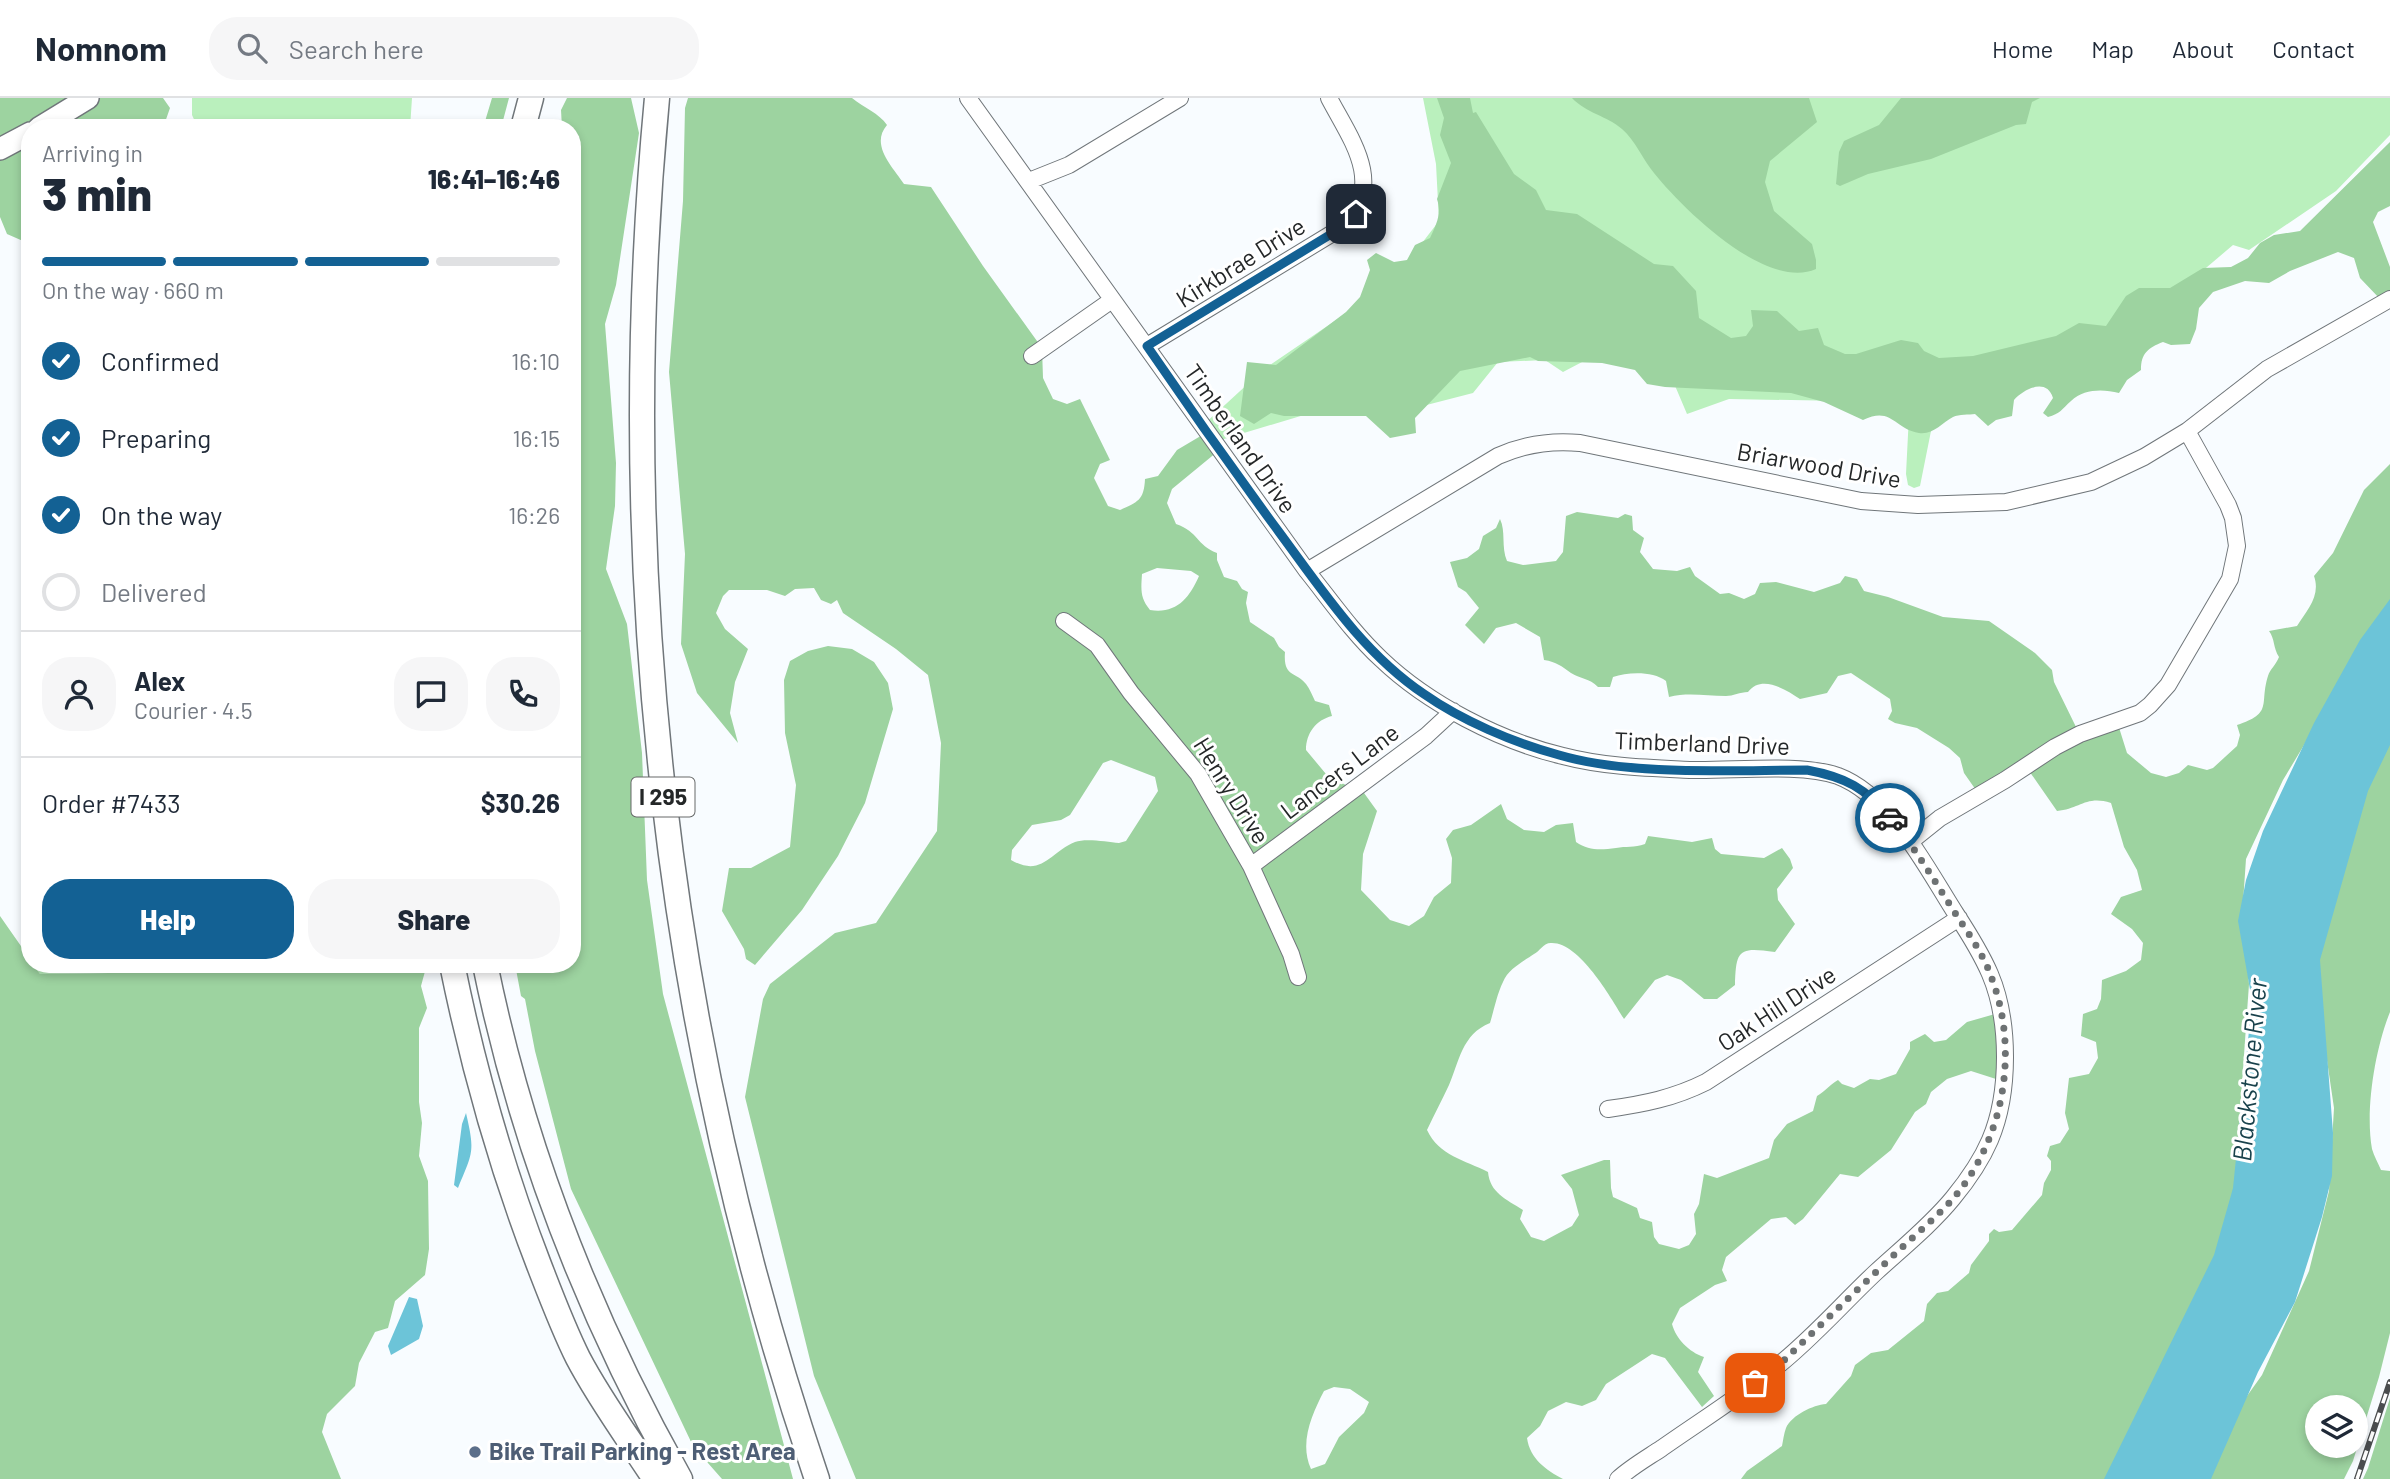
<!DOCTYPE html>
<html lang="en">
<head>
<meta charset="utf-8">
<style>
	:root { --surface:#fff; --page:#f6f6f7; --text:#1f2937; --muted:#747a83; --line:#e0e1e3; --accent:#136194 }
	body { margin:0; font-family:Barlow,sans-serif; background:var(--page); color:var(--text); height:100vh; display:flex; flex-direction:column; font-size:26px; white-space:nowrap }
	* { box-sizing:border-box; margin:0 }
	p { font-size:23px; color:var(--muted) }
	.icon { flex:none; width:38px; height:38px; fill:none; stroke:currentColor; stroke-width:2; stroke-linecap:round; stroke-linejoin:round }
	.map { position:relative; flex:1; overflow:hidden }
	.side { position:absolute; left:21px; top:21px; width:560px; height:854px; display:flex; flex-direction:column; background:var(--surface); border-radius:28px; box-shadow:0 4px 10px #0003 }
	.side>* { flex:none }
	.fabs { position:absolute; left:2305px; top:1297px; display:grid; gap:14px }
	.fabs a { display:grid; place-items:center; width:63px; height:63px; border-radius:50%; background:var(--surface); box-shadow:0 4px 10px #0003; font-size:35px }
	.pin { position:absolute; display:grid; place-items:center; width:60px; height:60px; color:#fff; margin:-30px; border-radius:14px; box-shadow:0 4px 10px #0006 }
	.courier { position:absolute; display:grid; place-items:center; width:70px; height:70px; margin:-35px; border:5px solid #136194; border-radius:50%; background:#fff; color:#222; box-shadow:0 2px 9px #0007 }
	.head em { font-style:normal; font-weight:800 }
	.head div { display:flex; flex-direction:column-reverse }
	.head { display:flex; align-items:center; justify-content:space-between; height:119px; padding:0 21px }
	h1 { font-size:46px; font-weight:800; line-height:52px }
	.bar { display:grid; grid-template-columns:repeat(4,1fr); gap:10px 7px; align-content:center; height:84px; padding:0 21px }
	.bar i { height:9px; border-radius:5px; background:var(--line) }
	.bar .on { background:var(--accent) }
	.bar p { grid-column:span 4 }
	.line { display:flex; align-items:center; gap:18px; padding:0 21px; border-top:2px solid var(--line) }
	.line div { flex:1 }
	.round { display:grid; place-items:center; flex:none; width:74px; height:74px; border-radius:28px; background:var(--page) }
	ol { padding:0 21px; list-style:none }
	li { display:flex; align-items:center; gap:21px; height:77px }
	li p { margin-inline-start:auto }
	li .icon { padding:7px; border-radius:50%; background:var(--accent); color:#fff; stroke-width:4 }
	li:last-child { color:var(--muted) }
	li i { width:38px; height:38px; border:4px solid var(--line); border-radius:50% }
	.action { display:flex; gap:14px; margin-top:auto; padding:14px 21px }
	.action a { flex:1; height:80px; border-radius:28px; background:var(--accent); color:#fff; font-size:28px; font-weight:800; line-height:80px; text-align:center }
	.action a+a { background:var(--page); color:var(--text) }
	header { display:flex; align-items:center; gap:42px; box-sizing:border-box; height:98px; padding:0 35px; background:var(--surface); border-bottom:2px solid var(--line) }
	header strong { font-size:33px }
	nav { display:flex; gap:38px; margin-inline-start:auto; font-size:24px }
	.search { width:490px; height:63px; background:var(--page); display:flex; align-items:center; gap:18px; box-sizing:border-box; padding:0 24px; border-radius:28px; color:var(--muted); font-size:26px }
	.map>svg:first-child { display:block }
</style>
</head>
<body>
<header>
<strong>Nomnom</strong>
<div class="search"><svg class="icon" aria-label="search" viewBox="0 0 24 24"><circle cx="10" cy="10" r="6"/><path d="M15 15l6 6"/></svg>Search here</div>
<nav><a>Home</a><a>Map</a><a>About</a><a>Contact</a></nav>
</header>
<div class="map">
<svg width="2390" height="1381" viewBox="0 0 2390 1381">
	<rect width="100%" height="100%" fill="#f8fcff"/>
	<!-- green -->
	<path fill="#baf0bd" d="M 192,0 L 412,0 L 410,30 L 198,30 L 192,17 Z
		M 1423,0 L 2390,0 L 2390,37 L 2336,93 L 2249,152 L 2233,147 L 2160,209 L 1934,318 L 1920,388 L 1914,390 L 1908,387 L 1906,376 L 1909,317 L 1844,303 L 1729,301 L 1687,316 L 1673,283 L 1652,258 L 1584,263 L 1563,274 L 1545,262 L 1498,264 L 1473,295 L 1411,311 L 1304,317 L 1214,344 L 1202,328 L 1264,271 L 1342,218 L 1405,167 L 1439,123 L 1436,66 Z
		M 33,866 L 120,866 L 109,875 L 40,876 Z"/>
	<!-- forest -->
	<path fill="#9dd3a0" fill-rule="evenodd" d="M 0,0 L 163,0 L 170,10 L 163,30 L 30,30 L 30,84 L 23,88 L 21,94 L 30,112 L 30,138 L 23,143 L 7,136 L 0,119 Z
		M 492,0 L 509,0 L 501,30 L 483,30 Z
		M 567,0 L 631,0 L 639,35 L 616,187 L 605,226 L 616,365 L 615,408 L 606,471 L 627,526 L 642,655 L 647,782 L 663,896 L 793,1381 L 722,1381 L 693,1348 L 571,1091 L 535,953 L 525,901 L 521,898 L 515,866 L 572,866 L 572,30 L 562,30 L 561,12 Z
		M 688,0 L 852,0 C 864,10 879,15 887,27 C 870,47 892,68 904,86 L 931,89 L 983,168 L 1042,250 L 1043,280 L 1053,301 L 1067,306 L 1080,301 L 1110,362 L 1100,366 L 1094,380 L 1108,408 L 1120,412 C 1138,404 1144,402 1145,381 L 1158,378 L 1177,352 L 1204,336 L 1217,354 L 1172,391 L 1167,405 L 1176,426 C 1199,434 1196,447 1217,455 L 1217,462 L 1224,479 L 1237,483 L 1242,491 L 1248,494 L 1246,505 L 1250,524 L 1274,540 L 1279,549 L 1285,554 C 1283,580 1296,573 1306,586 C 1310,591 1312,597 1315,603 L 1329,607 L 1332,618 C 1316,622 1306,635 1306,652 L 1326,676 L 1351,690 L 1359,688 L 1377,713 L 1363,756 L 1361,792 L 1390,822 L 1409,828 L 1424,818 L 1434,799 L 1451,785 L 1452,760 L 1446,741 L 1453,732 L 1471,727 L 1501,706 L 1507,721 L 1524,732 L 1544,734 L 1556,727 L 1573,725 L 1576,744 C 1589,753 1601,752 1616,750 C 1626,748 1634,750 1645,746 L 1648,738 L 1692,744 L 1712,740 L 1715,751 L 1721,756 L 1764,760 L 1782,750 L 1790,761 L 1793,770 L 1777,791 L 1778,802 L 1795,826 L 1775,854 C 1739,849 1736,851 1735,887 L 1717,901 L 1704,901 L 1681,882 L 1667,877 L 1655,882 L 1624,921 C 1611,900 1580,845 1552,845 C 1544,844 1540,853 1534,856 C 1524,863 1508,871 1503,884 C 1497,896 1494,912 1490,925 C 1462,936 1459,964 1449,987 C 1442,1002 1434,1017 1427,1032 C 1439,1058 1465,1062 1488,1074 C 1490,1095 1506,1101 1523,1112 L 1520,1121 L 1531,1139 L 1544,1143 L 1572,1128 L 1579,1117 L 1572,1091 L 1561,1077 L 1604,1062 L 1610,1062 L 1611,1090 L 1613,1099 L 1637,1110 L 1640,1120 L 1652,1124 L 1654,1139 L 1659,1146 L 1679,1151 L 1689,1147 L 1696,1136 L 1694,1116 L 1699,1106 L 1704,1076 L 1717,1080 L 1769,1060 L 1774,1042 L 1787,1026 L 1813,1013 L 1817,998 C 1826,993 1829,987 1838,982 L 1842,986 L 1854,990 L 1870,981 L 1879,982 L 1896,976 L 1910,951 L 1910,944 L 1925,936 L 1934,944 L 1946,942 L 1967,924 L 1995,916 L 1999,940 L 1996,981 L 1971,973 L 1947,981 L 1931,994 L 1926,1006 L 1915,1014 L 1891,1052 L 1858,1079 L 1840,1076 L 1803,1121 L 1795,1127 L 1786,1119 L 1771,1121 L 1726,1159 L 1722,1172 L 1727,1183 L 1715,1187 L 1680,1210 L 1672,1226 C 1676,1241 1689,1254 1704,1259 L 1698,1274 L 1714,1298 L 1702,1309 L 1665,1260 L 1652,1256 L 1606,1286 L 1596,1302 L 1582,1308 L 1566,1304 L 1548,1313 L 1540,1328 L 1527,1340 C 1530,1361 1546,1372 1563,1381 L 856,1381 L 814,1278 L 745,999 L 763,901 L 770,886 L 835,835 L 876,825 L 937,733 L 941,645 L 928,577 L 896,551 L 843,515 L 837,502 L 831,506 L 821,502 L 814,490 L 795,491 L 785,498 L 767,492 L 729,492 L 723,498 L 716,515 L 725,531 L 748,551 L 735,584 L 730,615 L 738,645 L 697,595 L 681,546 L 685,456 L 669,274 L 683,103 L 685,10 ZM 1157,470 L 1191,473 L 1199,478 C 1189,501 1176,516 1150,512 C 1140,500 1141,492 1142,476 ZM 1111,662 L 1155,679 L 1158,693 L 1126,743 L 1119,745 C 1107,744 1086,740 1075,744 C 1050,754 1042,780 1011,762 L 1012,752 L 1032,727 L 1061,722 L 1070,717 L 1103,665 ZM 1334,1289 L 1350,1291 L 1369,1304 L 1364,1315 L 1339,1339 L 1325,1366 L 1311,1371 C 1299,1345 1312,1316 1324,1293 Z
		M 1437,0 L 1470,0 L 1473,15 L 1476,14 L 1514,76 L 1536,92 L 1546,112 L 1577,116 L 1654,166 L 1673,168 L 1696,193 L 1699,220 L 1731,240 L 1746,238 L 1753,228 L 1751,212 L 1777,213 L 1799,233 L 1818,230 L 1824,247 L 1845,256 L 1856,256 L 1901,242 L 1918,245 L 1924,253 L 1939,260 L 1973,258 L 2056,238 L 2079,225 L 2106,228 L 2126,198 L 2139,190 L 2170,190 L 2203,170 L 2231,169 L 2248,160 L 2260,145 L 2274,137 L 2300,133 L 2390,44 L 2390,108 L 2378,114 L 2373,124 L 2390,169 L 2390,198 L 2381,202 L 2360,180 L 2354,160 L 2338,154 L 2290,173 L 2269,185 L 2245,183 L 2213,194 L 2199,210 L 2196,231 L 2190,246 L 2171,247 L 2163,244 C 2148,250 2141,255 2141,272 L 2127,282 L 2119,295 C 2102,291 2084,291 2071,303 C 2062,311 2060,316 2048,319 L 2043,315 L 2053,300 C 2047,280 2025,290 2014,302 L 2012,318 L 1996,322 L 1988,328 L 1975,316 C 1969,317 1959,316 1953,319 C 1942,325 1933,337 1919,335 C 1894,331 1892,308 1863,322 L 1824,304 L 1791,295 L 1665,289 L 1647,286 L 1635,272 L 1602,265 L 1538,263 L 1530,259 L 1460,273 L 1415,320 L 1416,335 L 1390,340 L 1366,318 L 1284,318 L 1271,315 L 1254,326 L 1240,318 L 1247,264 L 1276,267 L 1346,214 L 1360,199 L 1370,172 L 1367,162 L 1376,155 L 1394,164 L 1407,162 L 1415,147 L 1430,140 C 1436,127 1442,116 1437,101 L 1451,65 L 1440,37 L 1444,20 Z
		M 1572,0 L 1809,0 L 1817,24 L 1770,63 L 1765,84 L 1774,113 L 1812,146 L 1816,162 L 1816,171 C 1766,193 1683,111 1654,75 C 1643,62 1635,42 1622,31 C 1607,18 1586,15 1572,0 Z
		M 1901,0 L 2040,0 L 2032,4 L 2026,26 L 2016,27 L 1931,61 L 1868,76 L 1840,88 L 1836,86 L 1839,54 L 1844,43 L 1879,27 Z
		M 2390,366 L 2390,504 L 2283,682 L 2246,761 L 2242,819 L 2249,886 L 2234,1099 L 2214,1170 L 2111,1381 L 1741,1381 L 1747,1373 L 1782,1348 C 1783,1343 1784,1335 1786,1330 C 1792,1317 1813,1307 1826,1306 L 1851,1278 L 1855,1267 L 1871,1255 L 1888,1252 L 1924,1223 L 1927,1206 L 1937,1195 L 1948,1193 L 1969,1175 L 1971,1167 L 1989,1143 L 1989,1136 L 1994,1131 L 1999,1134 L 2012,1132 L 2042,1097 L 2044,1085 L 2051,1072 L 2051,1063 L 2047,1058 L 2050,1048 L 2060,1045 L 2069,1031 L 2065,1015 L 2069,980 L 2089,976 L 2098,960 L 2096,944 L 2081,938 L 2083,916 L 2097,911 L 2101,901 L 2102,882 L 2126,873 L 2141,862 L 2143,845 L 2132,831 L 2111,816 L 2121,799 L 2142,792 L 2137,772 L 2124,749 L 2111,705 C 2086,697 2080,711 2057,713 L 2025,667 L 1978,695 L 1964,675 L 1960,660 L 1949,650 L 1917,630 L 1895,625 L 1888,621 L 1892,613 L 1890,601 L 1851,575 L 1838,578 L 1827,595 L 1800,601 C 1786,592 1762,576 1748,594 C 1740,594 1733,598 1726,598 C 1706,598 1688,594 1669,599 L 1666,583 C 1653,573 1628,574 1613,579 L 1610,589 L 1598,589 C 1589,580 1581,581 1571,575 C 1561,568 1557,564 1544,562 L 1540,539 L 1516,525 L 1496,530 L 1484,546 L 1465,527 L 1479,510 L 1466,494 L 1458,489 L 1450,464 L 1467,460 L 1479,451 L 1483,438 L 1496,430 L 1500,421 C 1506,433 1501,449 1507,463 L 1523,467 L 1556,463 L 1563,454 L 1566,418 L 1577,414 L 1618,420 L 1625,416 L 1632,418 L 1633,432 L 1644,440 L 1640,454 L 1653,471 L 1677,473 L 1690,469 L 1695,478 L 1720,496 L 1729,495 L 1744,501 L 1755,496 L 1760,485 L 1776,484 L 1814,494 L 1840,485 L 1845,478 L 1857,481 L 1864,493 L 1888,499 L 1943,519 L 1989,523 L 2035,555 L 2052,572 L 2054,584 L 2077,631 L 2116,620 L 2127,655 L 2151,675 L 2166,679 L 2179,675 L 2188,667 L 2207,672 L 2213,670 L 2237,648 L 2240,637 L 2237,627 C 2274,615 2259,606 2268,578 C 2270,571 2276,567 2279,559 C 2273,550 2275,541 2269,533 L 2297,528 C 2307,512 2321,498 2314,478 L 2333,455 L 2364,392 Z
		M 828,548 L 852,551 L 874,564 L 888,585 L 893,611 L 865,705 L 838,758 L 802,812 L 755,867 L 746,861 L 744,851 L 722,813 L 729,770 L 751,770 L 790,749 L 796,687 L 785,635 L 784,582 L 790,563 L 808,553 Z
		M 2390,643 L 2390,914 C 2375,951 2365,1012 2372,1051 C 2374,1058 2378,1065 2381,1072 L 2390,1073 L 2390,1235 L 2379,1279 L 2353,1363 L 2344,1381 L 2203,1381 L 2242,1305 L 2262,1277 L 2309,1173 L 2329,1093 L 2334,1010 L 2324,942 L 2319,854 L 2369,681 ZM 2317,1309 L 2356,1309 L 2356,1348 L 2317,1348 Z
		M 0,818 L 30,861 L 30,866 L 33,866 L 40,876 L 109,875 L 120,866 L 427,866 L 421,888 L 427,910 L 419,930 L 419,1004 L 422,1025 L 419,1058 L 428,1083 L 429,1151 L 425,1177 L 395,1203 L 388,1230 L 375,1234 L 359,1265 L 355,1288 L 327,1316 L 322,1334 L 341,1381 L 0,1381 Z
		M 2390,1300 L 2390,1381 L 2363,1381 L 2368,1370 Z"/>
	<!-- water -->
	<path fill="#6cc4d8" d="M 2390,501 L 2390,647 L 2368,693 L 2320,862 L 2333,1035 L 2332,1078 L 2322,1119 L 2295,1204 L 2258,1274 L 2211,1381 L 2104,1381 L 2214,1157 L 2233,1090 L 2252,903 L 2238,823 L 2246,782 L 2263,733 L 2314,625 L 2360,542 Z
		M 466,1015 C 475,1054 473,1054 458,1090 L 454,1087 L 462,1026 Z
		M 409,1199 L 417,1201 L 423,1228 L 419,1241 L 391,1257 L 388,1248 Z"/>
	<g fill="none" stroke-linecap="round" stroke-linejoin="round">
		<!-- minor casing -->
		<g stroke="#70767a" stroke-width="18">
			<path id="minor" d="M 968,0 L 1307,473 C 1331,503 1353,535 1381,561 C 1428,606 1500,643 1563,658 C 1605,669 1649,670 1692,672 C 1734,673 1801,665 1838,678 C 1891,698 1927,771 1956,816 C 1969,836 1981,855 1990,876 C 2010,923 2010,995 1990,1042 C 1981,1063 1967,1083 1953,1100 C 1931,1127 1901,1151 1875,1175 C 1842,1206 1811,1242 1775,1270 C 1739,1299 1699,1324 1662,1350 C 1647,1360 1631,1369 1618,1381
				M 1029,83 L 1069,67 L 1180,0
				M 1147,248 L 1346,127 C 1384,83 1351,42 1329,0
				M 1032,258 L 1112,202
				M 1307,473 L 1498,358 C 1525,346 1550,342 1580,345 L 1861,403 L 1918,407 L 2006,404 L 2091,384 L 2144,359 L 2187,333 L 2267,271 L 2390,201
				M 1064,523 L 1097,547 L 1131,595 L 1198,676 L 1251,768 L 1291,856 L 1298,879
				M 1910,744 L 1940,720 L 2005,682 L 2055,649 L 2080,636 L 2140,615 L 2150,607 L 2168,587 L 2230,481 L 2237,448 L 2233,420 L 2228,407 L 2187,333
				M 1251,768 L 1426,638 L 1453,613
				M 1608,1011 C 1644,1006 1674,1000 1706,984 L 1959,820"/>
		</g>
		<!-- major casing -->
		<g stroke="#70767a" stroke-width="24">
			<path id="major" d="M 39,30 L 88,0
				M 0,51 L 30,35"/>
		</g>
		<!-- highway casing -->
		<g stroke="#70767a" stroke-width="27">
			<path id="highway" d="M 657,0 C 613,466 666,938 817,1381
				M 523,30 L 531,0
				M 452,866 C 473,969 501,1069 539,1167 C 551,1198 563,1230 578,1260 C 600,1302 629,1341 655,1381
				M 485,866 C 522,1048 589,1219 680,1381"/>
		</g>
		<!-- minor -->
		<use href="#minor" stroke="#fff" stroke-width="16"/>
		<!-- major -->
		<use href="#major" stroke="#fff" stroke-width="21"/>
		<!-- highway -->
		<use href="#highway" stroke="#fff" stroke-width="24"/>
		<!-- rail casing -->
		<g stroke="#4a4d4f" stroke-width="6">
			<path id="rail" d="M 2357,1381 L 2390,1284"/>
		</g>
		<!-- rail -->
		<use href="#rail" stroke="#fff" stroke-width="3.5" stroke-dasharray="10" stroke-linecap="butt"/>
	</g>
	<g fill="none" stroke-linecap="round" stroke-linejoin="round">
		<!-- done -->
		<path stroke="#6e7273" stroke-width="7" stroke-dasharray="0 12.6" d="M 1755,1285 L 1777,1269 C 1816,1231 1856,1193 1896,1155 C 1914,1138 1933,1122 1950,1104 C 2003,1045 2020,956 1992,881 C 1983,854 1965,831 1950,807 C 1931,777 1913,747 1890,720"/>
		<!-- route -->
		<path stroke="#136194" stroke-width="9" d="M 1356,116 L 1346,127 L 1147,248 C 1190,311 1234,373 1279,434 C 1322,492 1363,555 1424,596 C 1461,622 1514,645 1559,657 C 1631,678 1731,672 1807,672 C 1845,679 1866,690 1890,720"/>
	</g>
	<!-- markers -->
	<circle fill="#5c6f8a" stroke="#fff" stroke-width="2.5" cx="475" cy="1354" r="7"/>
	<g text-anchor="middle" stroke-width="6" stroke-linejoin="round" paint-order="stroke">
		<!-- shield labels -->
		<rect fill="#fff" stroke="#666868" stroke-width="2" x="631.5" y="679.5" width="63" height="39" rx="5"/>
		<g font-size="23" font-weight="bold" fill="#242728">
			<text x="663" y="707">I 295</text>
		</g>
		<!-- street labels -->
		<g font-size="24" fill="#242728" stroke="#fff">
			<text transform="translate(1241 165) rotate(-32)" y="8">Kirkbrae Drive</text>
			<text transform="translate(1240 341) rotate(55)" y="8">Timberland Drive</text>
			<text transform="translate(1819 368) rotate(10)" y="8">Briarwood Drive</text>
			<text transform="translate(1702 646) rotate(2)" y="8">Timberland Drive</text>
			<text transform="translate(1340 674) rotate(-37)" y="8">Lancers Lane</text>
			<text transform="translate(1231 693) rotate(58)" y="8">Henry Drive</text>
			<text transform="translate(1777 911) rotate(-33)" y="8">Oak Hill Drive</text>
		</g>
		<!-- service labels -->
		<g font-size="24" font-weight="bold" fill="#4e5e75" stroke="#fff" text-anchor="start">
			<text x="489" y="1362">Bike Trail Parking - Rest Area</text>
		</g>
		<!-- water labels -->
		<g font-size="26" font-style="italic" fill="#19424c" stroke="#fff">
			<text transform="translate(2250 972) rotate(-85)" y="9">Blackstone River</text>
		</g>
	</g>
</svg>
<div class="fabs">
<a><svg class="icon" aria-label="layers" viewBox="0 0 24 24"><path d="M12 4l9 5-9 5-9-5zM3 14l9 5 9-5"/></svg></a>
</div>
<div class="pin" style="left:1755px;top:1285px;background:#ea580c"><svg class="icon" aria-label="bag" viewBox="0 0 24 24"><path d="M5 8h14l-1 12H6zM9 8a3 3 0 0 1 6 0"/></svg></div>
<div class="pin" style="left:1356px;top:116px;background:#1f2937"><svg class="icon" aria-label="home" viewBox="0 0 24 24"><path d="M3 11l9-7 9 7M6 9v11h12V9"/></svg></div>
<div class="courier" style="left:1890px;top:720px"><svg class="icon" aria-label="car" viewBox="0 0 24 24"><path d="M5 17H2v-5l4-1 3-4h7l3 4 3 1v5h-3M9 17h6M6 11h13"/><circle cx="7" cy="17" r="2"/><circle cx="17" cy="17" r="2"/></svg></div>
<section class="side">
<div class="head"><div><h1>3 min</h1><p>Arriving in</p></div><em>16:41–16:46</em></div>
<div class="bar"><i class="on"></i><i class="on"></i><i class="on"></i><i></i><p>On the way · 660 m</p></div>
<ol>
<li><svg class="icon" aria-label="check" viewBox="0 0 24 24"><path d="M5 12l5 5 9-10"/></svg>Confirmed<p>16:10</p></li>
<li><svg class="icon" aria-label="check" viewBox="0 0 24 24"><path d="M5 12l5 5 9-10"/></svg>Preparing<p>16:15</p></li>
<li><svg class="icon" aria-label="check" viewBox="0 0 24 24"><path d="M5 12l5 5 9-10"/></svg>On the way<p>16:26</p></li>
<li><i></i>Delivered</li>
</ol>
<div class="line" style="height:126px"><a class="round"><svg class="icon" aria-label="person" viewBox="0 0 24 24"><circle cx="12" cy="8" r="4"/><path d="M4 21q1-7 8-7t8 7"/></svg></a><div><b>Alex</b><p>Courier · 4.5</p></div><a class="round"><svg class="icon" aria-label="chat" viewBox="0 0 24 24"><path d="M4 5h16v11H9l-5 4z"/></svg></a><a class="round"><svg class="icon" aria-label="phone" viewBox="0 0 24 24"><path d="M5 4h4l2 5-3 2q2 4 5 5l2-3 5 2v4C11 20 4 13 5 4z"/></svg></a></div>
<div class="line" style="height:91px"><div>Order #7433</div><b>$30.26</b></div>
<div class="action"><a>Help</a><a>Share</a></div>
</section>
</div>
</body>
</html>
